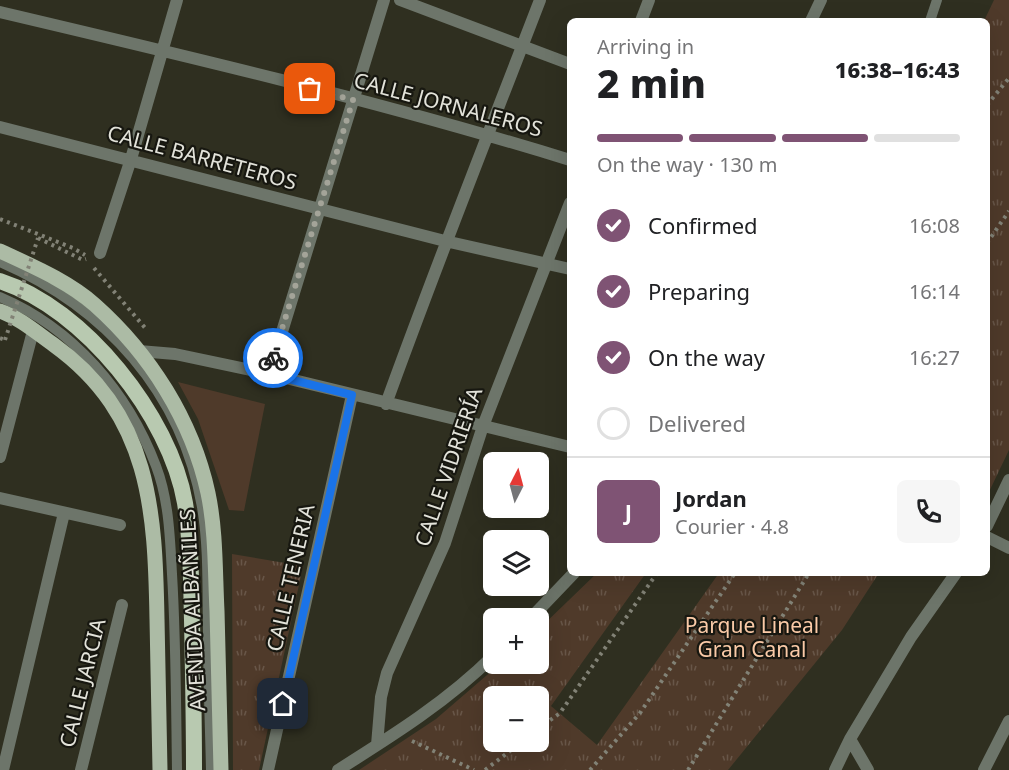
<!DOCTYPE html>
<html lang="en">
<head>
<meta charset="utf-8">
<style>
	:root { --surface:#fff; --page:#f6f6f6; --text:#202124; --muted:#757577; --line:#e0e0e0; --accent:#7f5374 }
	body { margin:0; font-family:"Noto Sans",sans-serif; background:var(--page); color:var(--text); height:100vh; display:flex; flex-direction:column; font-size:22px; white-space:nowrap }
	* { box-sizing:border-box; margin:0 }
	p { font-size:20px; color:var(--muted) }
	.icon { flex:none; width:33px; height:33px; fill:none; stroke:currentColor; stroke-width:2; stroke-linecap:round; stroke-linejoin:round }
	.map { position:relative; flex:1; overflow:hidden }
	.drawer { position:absolute; left:567px; top:18px; width:423px; height:558px; display:flex; flex-direction:column; background:var(--surface); border-radius:9px; box-shadow:0 6px 24px #0002 }
	.drawer>* { flex:none }
	.needle { width:39px; rotate:6deg }
	.controls { position:absolute; left:483px; top:452px; display:grid; gap:12px }
	.controls a { display:grid; place-items:center; width:66px; height:66px; border-radius:9px; background:var(--surface); box-shadow:0 6px 24px #0002; font-size:30px }
	.pin { position:absolute; display:grid; place-items:center; width:51px; height:51px; color:#fff; margin:-26px; border-radius:12px; box-shadow:0 3px 9px #0006 }
	.courier { position:absolute; display:grid; place-items:center; width:60px; height:60px; margin:-30px; border:4px solid #1a73e8; border-radius:50%; background:#fff; color:#222; box-shadow:0 2px 8px #0007 }
	.head em { font-style:normal; font-weight:800 }
	.head div { display:flex; flex-direction:column-reverse }
	.head { display:flex; align-items:center; justify-content:space-between; height:102px; padding:0 30px }
	h1 { font-size:39px; font-weight:800; line-height:45px }
	.bar { display:grid; grid-template-columns:repeat(4,1fr); gap:9px 6px; align-content:center; height:72px; padding:0 30px }
	.bar i { height:8px; border-radius:4px; background:var(--line) }
	.bar .current { background:var(--accent) }
	.bar p { grid-column:span 4 }
	.line { display:flex; align-items:center; gap:15px; padding:0 30px; border-top:2px solid var(--line) }
	.line div { flex:1 }
	.round { display:grid; place-items:center; flex:none; width:63px; height:63px; border-radius:9px; background:var(--page) }
	ol { padding:0 30px; list-style:none }
	li { display:flex; align-items:center; gap:18px; height:66px }
	li p { margin-inline-start:auto }
	li .icon { padding:6px; border-radius:50%; background:var(--accent); color:#fff; stroke-width:4 }
	li:last-child { color:var(--muted) }
	li i { width:33px; height:33px; border:3px solid var(--line); border-radius:50% }
	.map>svg:first-child { display:block }
</style>
</head>
<body>
<div class="map">
<svg width="1009" height="770" viewBox="0 0 1009 770">
	<defs>
		<pattern id="park-tufts" width="24" height="20" patternUnits="userSpaceOnUse" patternTransform="scale(1.5)"><rect width="24" height="20" fill="#4f3a2a"/><path d="M3 7l-1-3M5 7V3M7 7l1-3M15 17l-1-3M17 17v-4M19 17l1-3" fill="none" stroke="#685648"/></pattern>
	</defs>
	<rect width="100%" height="100%" fill="#2f2f20"/>
	<!-- park -->
	<path fill="url(#park-tufts)" fill-rule="evenodd" d="M 994,0 L 1009,0 L 1009,450 L 987,496 L 987,21 L 984,21 Z
		M 232,554 L 303,566 L 259,770 L 233,770 Z
		M 597,573 L 646,573 L 551,706 L 597,745 L 719,573 L 879,573 L 842,630 L 728,770 L 359,770 L 436,719 L 501,663 L 538,663 L 539,629 ZM 494,696 L 538,696 L 538,741 L 494,741 Z"/>
	<!-- garden -->
	<path fill="#4f3a2a" d="M 178,382 L 265,404 L 244,511 L 229,510 L 198,419 Z"/>
	<g fill="none" stroke-linecap="round" stroke-linejoin="round">
		<!-- path -->
		<path stroke="#828276" stroke-width="4" stroke-dasharray="3 4.5" stroke-linecap="butt" d="M 987,105 L 1009,78
			M 0,219 L 73,248 L 85,255
			M 38,238 L 83,260 L 86,259
			M 987,243 L 1009,211
			M 94,268 L 146,329
			M 0,338 L 5,340
			M 538,729 L 560,713 L 657,573
			M 412,741 L 474,770
			M 485,770 L 523,741
			M 590,770 L 640,713 L 735,573
			M 688,770 L 809,573"/>
		<!-- service -->
		<path stroke="#6d756a" stroke-width="10" d="M 930,21 L 937,0
			M 0,262 C 105,307 182,392 202,507 C 209,549 207,591 208,634 C 208,679 210,725 211,770
			M 0,297 C 73,328 128,392 156,466 C 169,500 170,538 172,574 C 176,640 176,705 177,770"/>
		<!-- minor -->
		<path stroke="#6d756a" stroke-width="12" d="M 400,0 L 570,64
			M 0,12 C 191,57 382,102 570,160
			M 641,21 L 649,0
			M 811,21 L 821,0
			M 0,127 L 445,241 L 570,269
			M 100,253 L 131,159 L 177,0
			M 139,351 L 175,354 L 269,374 L 570,447
			M 269,374 L 384,0
			M 386,404 C 435,268 488,135 540,0
			M 0,457 L 33,331
			M 0,498 L 120,525
			M 987,526 L 1009,480
			M 987,537 L 1009,548
			M 531,618 L 574,573
			M 850,739 L 868,770
			M 377,745 L 381,697 L 387,673 L 445,543 L 483,426 L 570,203
			M 3,770 L 64,513
			M 81,770 L 122,605
			M 268,770 L 352,395
			M 338,770 C 392,736 448,701 494,655
			M 835,770 L 850,739 L 911,637 L 956,573
			M 984,770 L 1009,721"/>
		<!-- primary -->
		<path stroke="#acbba5" stroke-width="15" d="M 0,251 C 32,266 68,281 95,305 C 150,354 192,420 208,493 C 216,531 215,572 217,611 C 218,664 220,717 221,770
			M 0,311 C 20,318 37,333 54,345 C 151,415 155,511 157,619 C 158,669 159,720 160,770"/>
		<!-- trunk -->
		<path stroke="#b8c9b0" stroke-width="16" d="M 0,281 C 84,308 170,416 185,503 C 191,541 191,581 192,620 C 193,670 194,720 194,770"/>
		<!-- path-bridge -->
		<path stroke="#828276" stroke-width="4" stroke-dasharray="3 4.5" stroke-linecap="butt" d="M 5,340 L 38,238"/>
	</g>
	<g fill="none" stroke-linecap="round" stroke-linejoin="round">
		<!-- done -->
		<path stroke="#a4a499" stroke-width="6" stroke-dasharray="0 10.8" d="M 273,358 L 353,100 L 310,89"/>
		<!-- route -->
		<path stroke="#1a73e8" stroke-width="8" d="M 273,358 L 269,374 L 352,395 L 283,704"/>
	</g>
	<g text-anchor="middle" stroke-width="4.5" stroke-linejoin="round" paint-order="stroke">
		<!-- street labels -->
		<g font-size="21" fill="#e3e3da" stroke="#171710">
			<text transform="translate(448 105) rotate(15)" y="7">CALLE JORNALEROS</text>
			<text transform="translate(202 158) rotate(15)" y="7">CALLE BARRETEROS</text>
			<text transform="translate(449 467) rotate(-71)" y="7">CALLE VIDRIERÍA</text>
			<text transform="translate(291 578) rotate(-77)" y="7">CALLE TENERIA</text>
			<text transform="translate(193 610) rotate(-93)" y="7">AVENIDA ALBAÑILES</text>
			<text transform="translate(83 683) rotate(-76)" y="7">CALLE JARCIA</text>
		</g>
		<!-- park labels -->
		<g font-size="21" fill="#facaa7" stroke="#171710">
			<text x="752" y="633">Parque Lineal<tspan x="752" dy="24">Gran Canal</tspan></text>
		</g>
	</g>
</svg>
<div class="controls">
<a><svg class="needle" viewBox="-14 -14 28 28"><path d="M0-13l5 13h-10z" fill="#e53935"/><path d="M0 13l5-13h-10z" fill="#757577"/></svg></a>
<a><svg class="icon" aria-label="layers" viewBox="0 0 24 24"><path d="M12 4l9 5-9 5-9-5zM3 14l9 5 9-5"/></svg></a>
<a>+</a>
<a>−</a>
</div>
<div class="pin" style="left:310px;top:89px;background:#ea580c"><svg class="icon" aria-label="bag" viewBox="0 0 24 24"><path d="M5 8h14l-1 12H6zM9 8a3 3 0 0 1 6 0"/></svg></div>
<div class="pin" style="left:283px;top:704px;background:#1f2937"><svg class="icon" aria-label="home" viewBox="0 0 24 24"><path d="M3 11l9-7 9 7M6 9v11h12V9"/></svg></div>
<div class="courier" style="left:273px;top:358px"><svg class="icon" aria-label="bike" viewBox="0 0 24 24"><circle cx="6" cy="16" r="4"/><circle cx="18" cy="16" r="4"/><path d="M6 16l4-8h5l3 8M10 8l3 8H6M13 5h3"/></svg></div>
<section class="drawer">
<div class="head"><div><h1>2 min</h1><p>Arriving in</p></div><em>16:38–16:43</em></div>
<div class="bar"><i class="current"></i><i class="current"></i><i class="current"></i><i></i><p>On the way · 130 m</p></div>
<ol>
<li><svg class="icon" aria-label="check" viewBox="0 0 24 24"><path d="M5 12l5 5 9-10"/></svg>Confirmed<p>16:08</p></li>
<li><svg class="icon" aria-label="check" viewBox="0 0 24 24"><path d="M5 12l5 5 9-10"/></svg>Preparing<p>16:14</p></li>
<li><svg class="icon" aria-label="check" viewBox="0 0 24 24"><path d="M5 12l5 5 9-10"/></svg>On the way<p>16:27</p></li>
<li><i></i>Delivered</li>
</ol>
<div class="line" style="height:108px"><b class="round" style="background:var(--accent);color:#fff">J</b><div><b>Jordan</b><p>Courier · 4.8</p></div><a class="round"><svg class="icon" aria-label="phone" viewBox="0 0 24 24"><path d="M5 4h4l2 5-3 2q2 4 5 5l2-3 5 2v4C11 20 4 13 5 4z"/></svg></a></div>
</section>
</div>
</body>
</html>
